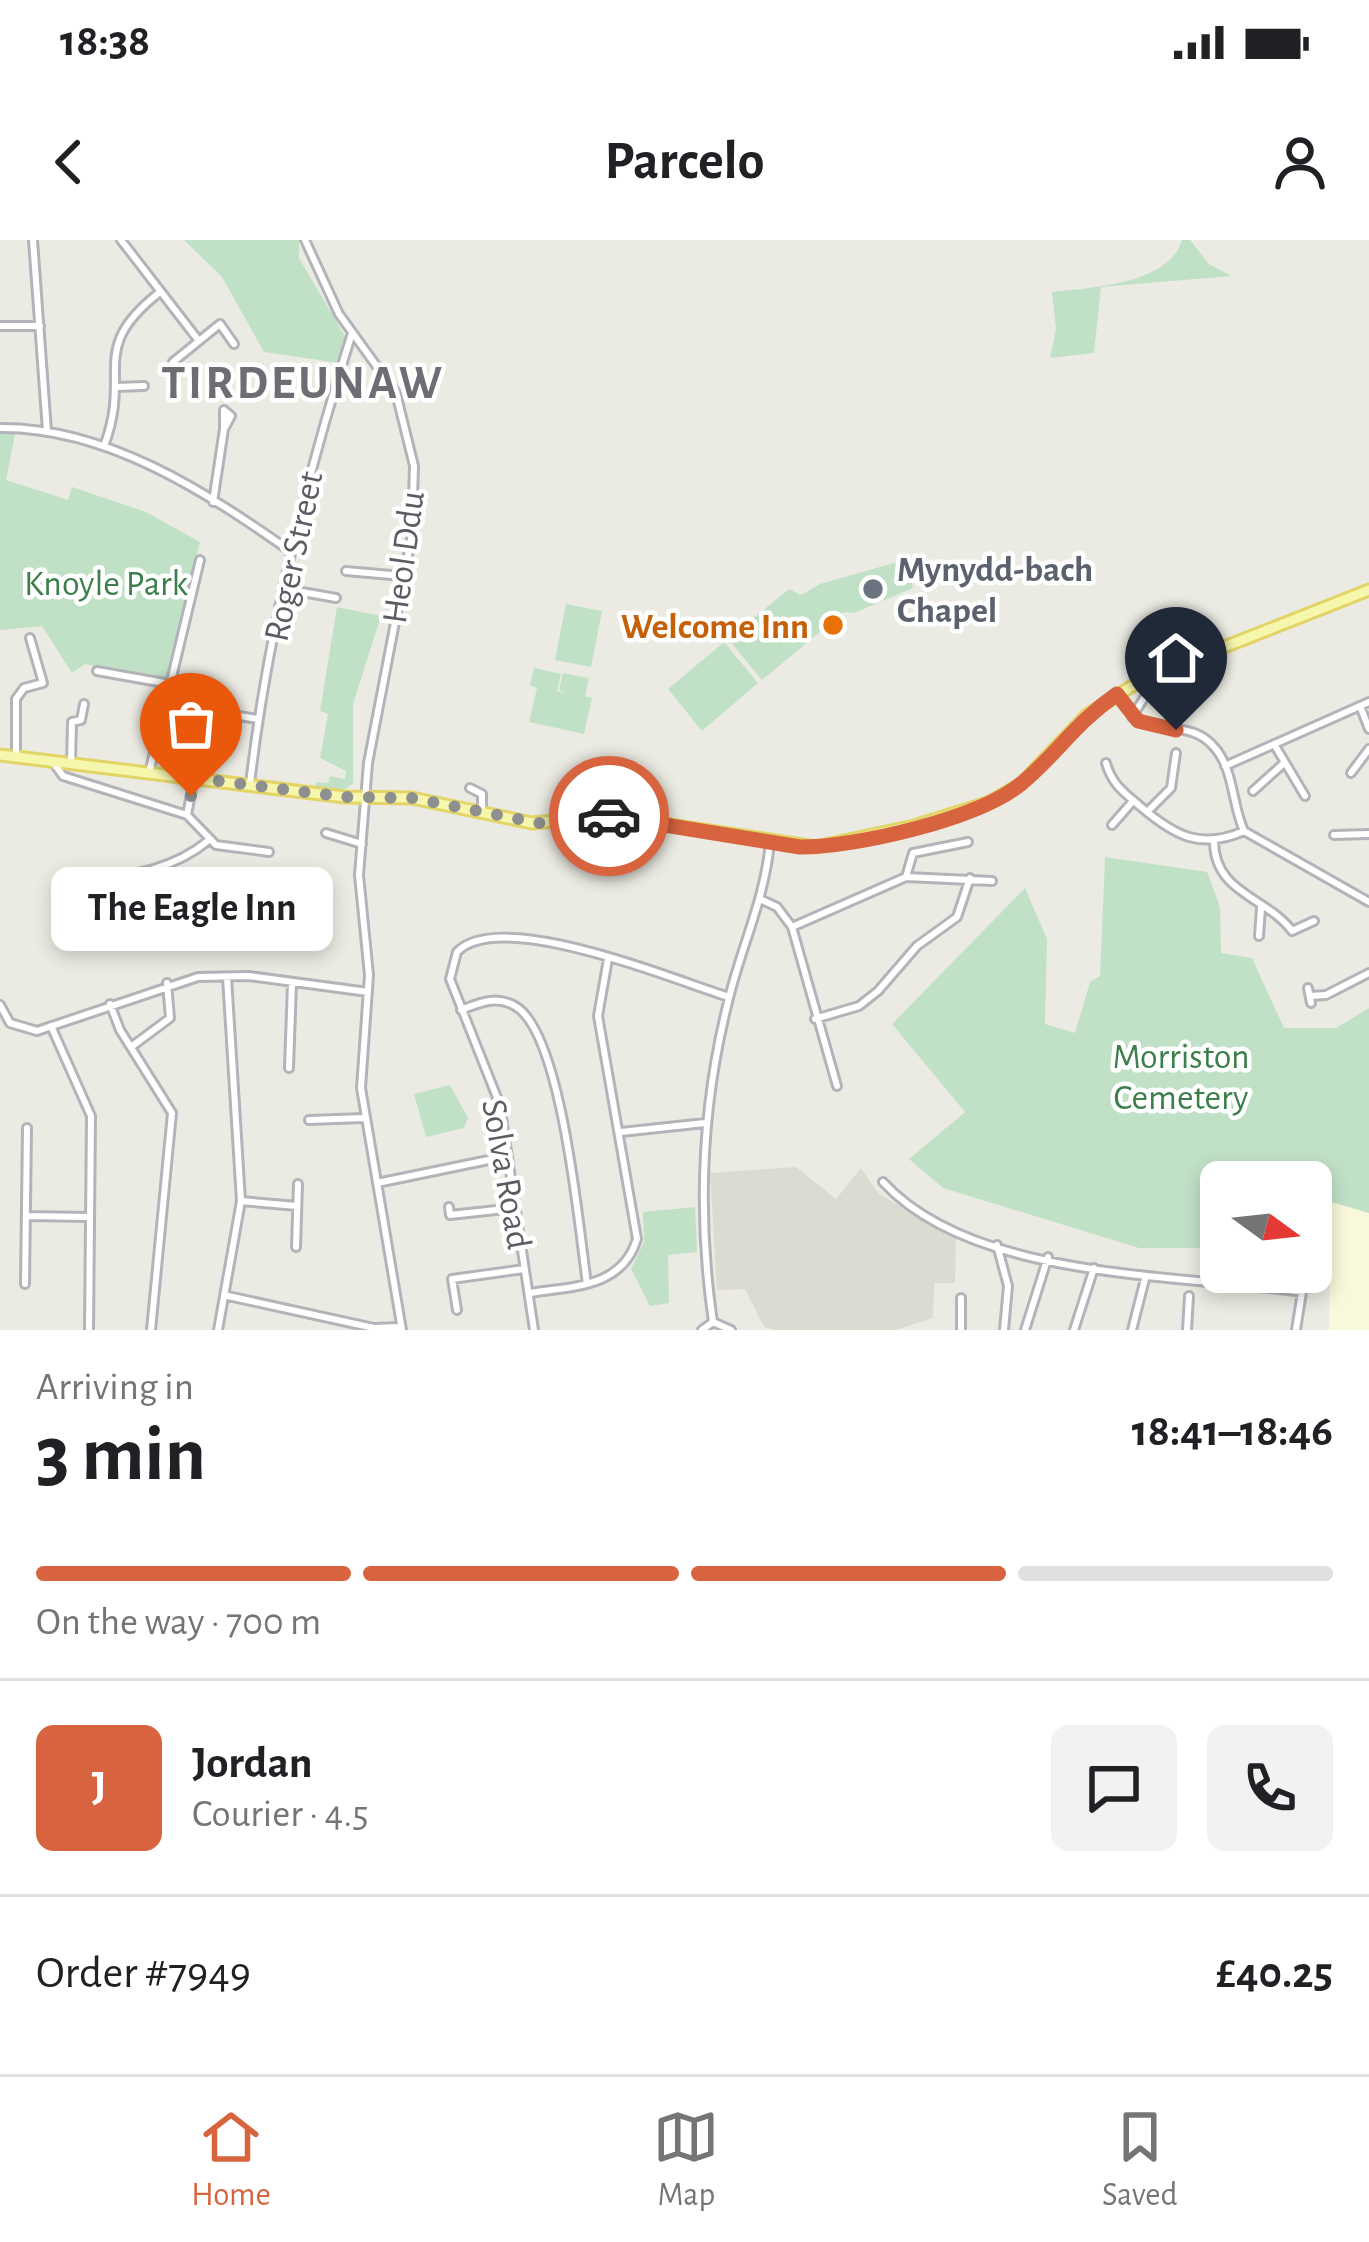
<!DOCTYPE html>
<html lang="en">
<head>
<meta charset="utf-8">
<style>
	:root { --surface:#fff; --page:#f2f2f2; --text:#202124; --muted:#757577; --line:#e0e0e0; --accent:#d7643e }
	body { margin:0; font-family:"Alegreya Sans",sans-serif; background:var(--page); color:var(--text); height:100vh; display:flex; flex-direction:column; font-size:45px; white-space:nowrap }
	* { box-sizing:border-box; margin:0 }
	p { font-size:39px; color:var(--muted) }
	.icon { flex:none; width:66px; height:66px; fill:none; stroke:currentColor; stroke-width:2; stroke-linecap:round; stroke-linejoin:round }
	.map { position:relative; height:1090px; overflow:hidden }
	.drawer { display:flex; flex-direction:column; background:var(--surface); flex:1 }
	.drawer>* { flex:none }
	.needle { width:78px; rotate:105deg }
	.buttons { position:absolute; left:1200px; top:921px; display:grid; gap:24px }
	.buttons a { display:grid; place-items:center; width:132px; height:132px; border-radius:18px; background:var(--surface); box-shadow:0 6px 18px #0003; font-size:60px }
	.pin { position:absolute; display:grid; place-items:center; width:102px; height:102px; color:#fff; margin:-123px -51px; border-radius:50% 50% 50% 0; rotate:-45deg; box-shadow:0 0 12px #0007 }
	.pin .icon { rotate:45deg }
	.courier { position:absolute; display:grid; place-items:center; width:120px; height:120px; margin:-60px; border:9px solid #d7643e; border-radius:50%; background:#fff; color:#222; box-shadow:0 3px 15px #0007 }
	.bubble { position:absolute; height:84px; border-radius:18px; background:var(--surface); box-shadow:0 6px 18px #0003; font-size:39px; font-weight:700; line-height:84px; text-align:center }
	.overview em { font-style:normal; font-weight:700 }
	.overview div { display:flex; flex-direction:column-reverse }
	.overview { display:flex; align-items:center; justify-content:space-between; height:204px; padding:0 36px }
	h1 { font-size:78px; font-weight:700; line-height:90px }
	.bar { display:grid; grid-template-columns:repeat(4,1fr); gap:18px 12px; align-content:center; height:144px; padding:0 36px }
	.bar i { height:15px; border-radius:9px; background:var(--line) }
	.bar .current { background:var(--accent) }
	.bar p { grid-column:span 4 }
	.line { display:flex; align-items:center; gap:30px; padding:0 36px; border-top:3px solid var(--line) }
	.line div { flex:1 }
	.round { display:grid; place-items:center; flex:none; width:126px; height:126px; border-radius:18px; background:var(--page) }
	.status { display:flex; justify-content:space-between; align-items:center; height:84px; padding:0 60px; background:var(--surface); direction:ltr }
	.status svg { height:33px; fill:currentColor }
	header { display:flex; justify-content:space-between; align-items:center; height:156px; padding:0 36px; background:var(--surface); font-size:54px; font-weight:700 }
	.dock { display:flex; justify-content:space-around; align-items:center; height:168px; border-top:3px solid var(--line); background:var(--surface); font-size:33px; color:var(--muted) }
	.dock a { display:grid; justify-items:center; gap:6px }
	.dock .current { color:var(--accent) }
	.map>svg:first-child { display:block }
</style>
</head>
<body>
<div class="status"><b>18:38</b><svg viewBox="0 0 49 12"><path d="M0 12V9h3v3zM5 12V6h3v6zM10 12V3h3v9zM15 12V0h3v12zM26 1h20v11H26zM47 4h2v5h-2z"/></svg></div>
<header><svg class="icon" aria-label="back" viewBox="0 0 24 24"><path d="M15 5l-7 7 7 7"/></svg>Parcelo<svg class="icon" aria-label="person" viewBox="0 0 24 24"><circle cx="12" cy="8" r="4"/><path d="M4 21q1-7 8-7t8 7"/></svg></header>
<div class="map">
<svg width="1369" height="1090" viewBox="0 0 1369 1090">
	<rect width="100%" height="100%" fill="#ecebe3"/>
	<!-- commercial -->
	<path fill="#faf8da" d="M 1311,956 L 1369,973 L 1369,1090 L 1329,1090 L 1330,1030 L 1311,1027 Z"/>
	<!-- education -->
	<path fill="#dcdbd1" d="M 796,927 L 836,959 L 861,928 L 879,954 L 956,997 L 955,1043 L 934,1043 L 933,1078 L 895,1090 L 775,1090 L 764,1087 L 745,1049 L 717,1050 L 710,933 Z"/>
	<!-- green -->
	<path fill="#c1e1c7" d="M 184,0 L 299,0 L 299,18 L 345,96 L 339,123 L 264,112 L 222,37 Z
		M 1182,0 L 1190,0 L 1209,24 L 1231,36 L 1101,47 L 1094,113 L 1050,118 L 1056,89 L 1052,52 C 1090,48 1170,44 1182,0 Z
		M 0,193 L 15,194 L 6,240 L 68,260 L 72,247 L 146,272 L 200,302 L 167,440 L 85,424 L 72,433 L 42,386 L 0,390 Z
		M 908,319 L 913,348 L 854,373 L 844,372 L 762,440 L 728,399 L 789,349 L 801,355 L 820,344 Z
		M 566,364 L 602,371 L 591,427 L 555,420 Z
		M 337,367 L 381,376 L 353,464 L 353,543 L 346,549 L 316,548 L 316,542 L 328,543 L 330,536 L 345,539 L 346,531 L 320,518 L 328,474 L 320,471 Z
		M 724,402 L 758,443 L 702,491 L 668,449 Z
		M 534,428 L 561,434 L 557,451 L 564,454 L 559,450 L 563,433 L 589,438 L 585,456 L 592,458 L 584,494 L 529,482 L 537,448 L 530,445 Z
		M 1105,617 L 1207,632 L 1220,667 L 1221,713 L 1252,718 L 1284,788 L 1336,788 L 1369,768 L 1369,973 L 1311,956 L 1311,942 L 1261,942 L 1237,935 L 1236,942 L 1221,942 L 1221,1008 L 1139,1008 L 943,948 L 909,919 L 965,872 L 892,784 L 1025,648 L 1047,699 L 1045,784 L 1075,793 L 1090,742 L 1100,736 Z
		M 450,845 L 468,878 L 464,888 L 426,897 L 414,854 Z
		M 695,967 L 697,1012 L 668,1015 L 669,1063 L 650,1066 L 631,1029 L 644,1002 L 643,972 Z"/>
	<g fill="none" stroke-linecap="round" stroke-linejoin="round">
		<!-- minor casing -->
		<g stroke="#b3b4b9" stroke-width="12">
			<path id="minor" d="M 33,0 L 47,191
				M 121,0 L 199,101
				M 305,0 L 339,74 L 396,153 L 414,226 L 412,294 L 368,523 L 359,635 L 369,735 L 361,848 L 402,1090
				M 0,86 L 40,86
				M 173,122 L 220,84 L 234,104
				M 116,147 L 144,146
				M 224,170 L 231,176 L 224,189 Z
				M 0,188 C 107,187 206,252 290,311
				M 104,206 C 133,130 86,110 160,52
				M 213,262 L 224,189
				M 346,331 L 391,335
				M 285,349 L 336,358
				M 97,431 L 170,444
				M 1117,455 C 1144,505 1187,473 1215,508 C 1234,530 1232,565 1244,591 L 1369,662
				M 1360,466 L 1369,489
				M 216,472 L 257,479
				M 1132,477 L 1144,458 L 1199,430
				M 1274,504 L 1305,556
				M 16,518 L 16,459 L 24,448 L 43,443 L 30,398
				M 53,522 L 63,536 L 187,575
				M 1106,523 C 1112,545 1125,553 1141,567 C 1175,596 1201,610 1244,591
				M 71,524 L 72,482 L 81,480 L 84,464
				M 1225,526 L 1369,462
				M 149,533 L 200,320
				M 1351,533 L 1369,509
				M 194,538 L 187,575 L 216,605 L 269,612
				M 250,544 C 268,390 305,241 352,93
				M 470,548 L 482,554 L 482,569
				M 1253,551 L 1283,524
				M 1147,572 L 1171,548 L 1176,513
				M 1112,585 L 1133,561
				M 326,593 L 362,604
				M 1334,595 L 1369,594
				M 1214,601 C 1214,653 1267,657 1292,691 L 1314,681
				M 906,637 L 913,613 L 968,602
				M 67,639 C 116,640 171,632 209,600
				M 762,660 L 777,667 L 792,687 L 837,846
				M 792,687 L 906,637 L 992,641
				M 1259,696 L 1261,668
				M 1308,748 L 1311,763
				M 1310,756 L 1326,755 L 1369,733
				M 110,764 L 120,790 L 172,873 L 151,1090
				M 0,765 L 10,783 L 37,791 L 198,737 L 249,736 L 368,752
				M 461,770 C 479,763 496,755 515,766 C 562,792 579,989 587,1044
				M 815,779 L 859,766 L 878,751 L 917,706 L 957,677 L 970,638
				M 51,786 L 91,876 L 89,1090
				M 131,807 L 170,778 L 167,743
				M 289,828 L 292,743
				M 309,880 L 364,878
				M 621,892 L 705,883
				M 883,942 C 973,1040 1178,1034 1302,1052 L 1296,1090
				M 377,943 L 508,916
				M 241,961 L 297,966
				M 449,967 L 450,975 L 515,968
				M 26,976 L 89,977
				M 997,1005 L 1008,1046 L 1004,1090
				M 296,1007 L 298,944
				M 25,1044 L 27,888
				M 530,1053 C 573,1046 622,1048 637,999 L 598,776 L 608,719
				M 228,1056 L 374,1088 L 400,1087
				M 457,1070 L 452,1039 L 524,1029
				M 713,1082 C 697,973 701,869 728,762 C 741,707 765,659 770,602
				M 713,1082 L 731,1090
				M 218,1090 L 241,961 L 227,737
				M 534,1090 L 500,865 L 450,739 L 457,712 C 500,667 674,740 729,757
				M 702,1090 L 713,1082
				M 961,1090 L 961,1058
				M 1025,1090 L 1048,1017
				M 1074,1090 L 1094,1028
				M 1132,1090 L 1145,1039
				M 1187,1090 L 1189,1056"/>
		</g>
		<!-- major casing -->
		<g stroke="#e2d465" stroke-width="15">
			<path id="major" d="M 0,515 L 345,557 L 412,558 L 532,583 L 610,576 L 816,607 L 914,586 L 988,563 L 1021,544 L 1087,475 L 1143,439 L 1369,350"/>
		</g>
		<!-- minor -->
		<use href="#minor" stroke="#fff" stroke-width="6"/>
		<!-- major -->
		<use href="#major" stroke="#f6f6ad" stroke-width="9"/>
	</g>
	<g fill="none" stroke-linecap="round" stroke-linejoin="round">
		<!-- done -->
		<path stroke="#8e8f8f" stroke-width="12" stroke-dasharray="0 21.6" d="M 191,556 L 194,538 L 345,557 L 412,558 L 544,584 L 609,576"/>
		<!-- route -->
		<path stroke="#d7643e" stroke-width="15" d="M 609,576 L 800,607 C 856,607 979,579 1022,543 C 1058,513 1074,484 1117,454 L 1138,481 L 1176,490"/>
	</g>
	<!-- markers -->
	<circle fill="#6b7280" stroke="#fff" stroke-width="4.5" cx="873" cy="349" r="12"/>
	<circle fill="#e8710a" stroke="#fff" stroke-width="4.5" cx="833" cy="385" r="12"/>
	<g text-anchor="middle" stroke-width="9" stroke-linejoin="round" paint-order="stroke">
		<!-- street labels -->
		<g font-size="36" fill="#5b5d62" stroke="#fff">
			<text transform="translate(292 316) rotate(-78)" y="13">Roger Street</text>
			<text transform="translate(402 317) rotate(-82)" y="13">Heol Ddu</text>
			<text transform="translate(508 934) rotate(80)" y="13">Solva Road</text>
		</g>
		<!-- worship labels -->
		<g font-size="36" font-weight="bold" fill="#5b616d" stroke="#fff" text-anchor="start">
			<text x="897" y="341">Mynydd-bach<tspan x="897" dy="41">Chapel</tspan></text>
		</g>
		<!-- park labels -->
		<g font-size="36" fill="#3d7f4b" stroke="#fff">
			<text x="106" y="355">Knoyle Park</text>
			<text x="1181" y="828">Morriston<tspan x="1181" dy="41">Cemetery</tspan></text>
		</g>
		<!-- food labels -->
		<g font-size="36" font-weight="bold" fill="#c56008" stroke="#fff" text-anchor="end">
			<text x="809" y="398">Welcome Inn</text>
		</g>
		<!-- district labels -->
		<g font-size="48" font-weight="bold" letter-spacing="3" fill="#6c6e74" stroke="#fff">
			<text x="303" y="158">TIRDEUNAW</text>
		</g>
	</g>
</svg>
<div class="buttons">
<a><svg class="needle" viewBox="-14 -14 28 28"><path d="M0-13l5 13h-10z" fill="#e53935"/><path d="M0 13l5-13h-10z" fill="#757577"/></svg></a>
</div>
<div class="pin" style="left:191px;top:556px;background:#ea580c"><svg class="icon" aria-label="bag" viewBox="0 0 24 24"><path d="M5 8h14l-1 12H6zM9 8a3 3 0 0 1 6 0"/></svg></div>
<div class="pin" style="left:1176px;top:490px;background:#1f2937"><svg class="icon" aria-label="home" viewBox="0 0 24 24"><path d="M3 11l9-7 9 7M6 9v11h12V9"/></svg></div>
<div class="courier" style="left:609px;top:576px"><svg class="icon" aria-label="car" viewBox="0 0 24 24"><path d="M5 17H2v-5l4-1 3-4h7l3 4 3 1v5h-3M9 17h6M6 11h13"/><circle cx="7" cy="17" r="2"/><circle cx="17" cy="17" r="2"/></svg></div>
<div class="bubble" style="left:51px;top:627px;width:282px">The Eagle Inn</div>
</div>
<section class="drawer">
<div class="overview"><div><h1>3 min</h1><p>Arriving in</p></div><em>18:41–18:46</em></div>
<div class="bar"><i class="current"></i><i class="current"></i><i class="current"></i><i></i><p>On the way · 700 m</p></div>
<div class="line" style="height:216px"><b class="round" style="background:var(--accent);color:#fff">J</b><div><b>Jordan</b><p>Courier · 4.5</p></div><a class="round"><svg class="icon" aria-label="chat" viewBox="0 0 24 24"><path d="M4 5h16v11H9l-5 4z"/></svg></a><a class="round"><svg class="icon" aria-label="phone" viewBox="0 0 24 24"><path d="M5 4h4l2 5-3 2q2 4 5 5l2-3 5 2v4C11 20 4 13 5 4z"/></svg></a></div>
<div class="line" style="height:156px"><div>Order #7949</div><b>£40.25</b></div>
</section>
<nav class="dock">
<a class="current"><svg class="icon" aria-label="home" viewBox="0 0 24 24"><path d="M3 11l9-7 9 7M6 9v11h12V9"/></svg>Home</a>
<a><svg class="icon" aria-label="map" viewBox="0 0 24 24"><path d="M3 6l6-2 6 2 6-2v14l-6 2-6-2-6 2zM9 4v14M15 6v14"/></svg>Map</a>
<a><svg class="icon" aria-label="saved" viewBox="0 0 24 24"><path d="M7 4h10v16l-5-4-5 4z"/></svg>Saved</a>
</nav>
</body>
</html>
